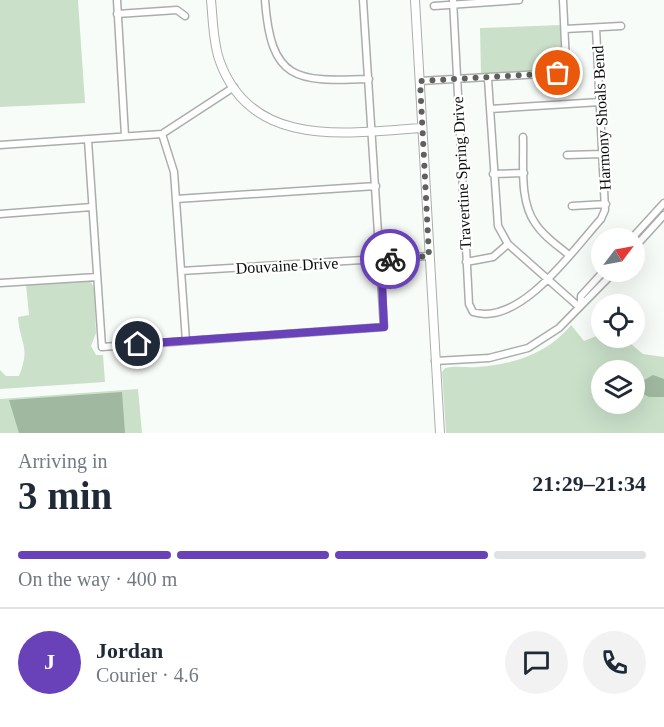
<!DOCTYPE html>
<html lang="en">
<head>
<meta charset="utf-8">
<style>
	:root { --surface:#fff; --page:#f2f2f3; --text:#1f2937; --muted:#747a83; --line:#e0e1e3; --accent:#6941b9 }
	body { margin:0; font-family:Georgia,serif; background:var(--page); color:var(--text); height:100vh; display:flex; flex-direction:column; font-size:22px; white-space:nowrap }
	* { box-sizing:border-box; margin:0 }
	p { font-size:20px; color:var(--muted) }
	.icon { flex:none; width:33px; height:33px; fill:none; stroke:currentColor; stroke-width:2; stroke-linecap:round; stroke-linejoin:round }
	.map { position:relative; height:433px; overflow:hidden }
	.sheet { display:flex; flex-direction:column; background:var(--surface); flex:1 }
	.sheet>* { flex:none }
	.needle { width:39px; rotate:58deg }
	.tools { position:absolute; left:591px; top:228px; display:grid; gap:12px }
	.tools a { display:grid; place-items:center; width:54px; height:54px; border-radius:50%; background:var(--surface); box-shadow:0 6px 24px #0002; font-size:30px }
	.pin { position:absolute; display:grid; place-items:center; width:51px; height:51px; color:#fff; margin:-26px; border:3px solid #fff; border-radius:50%; box-shadow:0 2px 6px #0007 }
	.courier { position:absolute; display:grid; place-items:center; width:60px; height:60px; margin:-30px; border:4px solid #6941b9; border-radius:50%; background:#fff; color:#222; box-shadow:0 2px 8px #0007 }
	.overview em { font-style:normal; font-weight:700 }
	.overview div { display:flex; flex-direction:column-reverse }
	.overview { display:flex; align-items:center; justify-content:space-between; height:102px; padding:0 18px }
	h1 { font-size:39px; font-weight:700; line-height:45px }
	.bar { display:grid; grid-template-columns:repeat(4,1fr); gap:9px 6px; align-content:center; height:72px; padding:0 18px }
	.bar i { height:8px; border-radius:4px; background:var(--line) }
	.bar .current { background:var(--accent) }
	.bar p { grid-column:span 4 }
	.line { display:flex; align-items:center; gap:15px; padding:0 18px; border-top:2px solid var(--line) }
	.line div { flex:1 }
	.round { display:grid; place-items:center; flex:none; width:63px; height:63px; border-radius:32px; background:var(--page) }
	.map>svg:first-child { display:block }
</style>
</head>
<body>
<div class="map">
<svg width="664" height="433" viewBox="0 0 664 433">
	<rect width="100%" height="100%" fill="#f8fcf8"/>
	<!-- green -->
	<path fill="#cae0c9" fill-rule="evenodd" d="M 0,0 L 78,0 L 85,103 L 0,107 Z
		M 561,25 L 563,62 L 558,69 L 481,74 L 480,28 Z
		M 87,281 L 91,282 L 94,288 L 96,333 L 91,346 L 96,355 L 103,355 L 105,382 L 0,389 L 0,370 L 6,376 L 19,376 C 31,345 20,345 18,317 L 29,315 L 26,285 Z
		M 571,325 L 584,341 L 601,334 L 602,338 L 624,338 L 643,354 L 664,357 L 664,433 L 446,433 L 442,372 L 445,368 C 456,365 466,368 477,367 C 512,365 549,353 571,325 ZM 602,370 L 634,370 L 634,404 L 602,404 Z
		M 138,389 L 142,433 L 0,433 L 0,399 Z"/>
	<!-- water -->
	<path fill="#a1b8a0" d="M 653,375 L 664,379 L 664,397 L 649,397 L 639,392 L 639,383 Z
		M 122,392 L 125,433 L 19,433 L 9,400 Z"/>
	<g fill="none" stroke-linecap="round" stroke-linejoin="round">
		<!-- minor casing -->
		<g stroke="#aaaeaa" stroke-width="9">
			<path id="minor" d="M 117,0 L 125,136
				M 265,0 C 271,81 295,82 369,79
				M 453,0 L 469,304 L 473,312 C 520,327 573,250 601,219 L 605,210 L 596,28
				M 434,6 L 519,0
				M 117,14 L 177,10 L 185,16
				M 565,29 L 621,26
				M 488,79 L 498,226 L 508,244 L 578,306
				M 420,81 L 558,73 L 566,64 L 563,0
				M 490,109 L 600,102
				M 162,134 L 174,172 L 186,341
				M 523,137 C 524,163 519,200 535,223 C 543,236 557,245 569,255
				M 88,140 L 102,347 L 384,327 L 363,0
				M 0,145 L 162,134 L 234,87
				M 567,155 L 603,154
				M 493,174 L 524,173
				M 176,199 L 376,186
				M 572,206 L 606,204
				M 0,214 L 92,207
				M 632,238 L 664,203
				M 634,248 L 664,215
				M 466,262 L 493,257 L 508,244
				M 181,271 L 429,256
				M 0,283 L 97,277
				M 581,302 L 581,296 L 603,272
				M 435,361 L 489,358 L 528,348 L 559,328 L 614,272"/>
		</g>
		<!-- tertiary casing -->
		<g stroke="#aaaeaa" stroke-width="10">
			<path id="tertiary" d="M 211,0 C 213,20 213,41 219,59 C 250,150 347,133 422,128
				M 415,0 L 440,433"/>
		</g>
		<!-- minor -->
		<use href="#minor" stroke="#fff" stroke-width="6"/>
		<!-- tertiary -->
		<use href="#tertiary" stroke="#fff" stroke-width="8"/>
	</g>
	<g fill="none" stroke-linecap="round" stroke-linejoin="round">
		<!-- done -->
		<path stroke="#5f615f" stroke-width="6" stroke-dasharray="0 10.8" d="M 390,259 L 429,256 L 420,81 L 558,73"/>
		<!-- route -->
		<path stroke="#6941b9" stroke-width="8" d="M 138,344 L 384,327 L 381,259 L 390,259"/>
	</g>
	<g text-anchor="middle" stroke-width="4.5" stroke-linejoin="round" paint-order="stroke">
		<!-- street labels -->
		<g font-size="16" fill="#0c0d0c" stroke="#fff">
			<text transform="translate(601 118) rotate(-93)" y="6">Harmony Shoals Bend</text>
			<text transform="translate(461 173) rotate(-93)" y="6">Travertine Spring Drive</text>
			<text transform="translate(287 265) rotate(-3)" y="6">Douvaine Drive</text>
		</g>
	</g>
</svg>
<div class="tools">
<a><svg class="needle" viewBox="-14 -14 28 28"><path d="M0-13l5 13h-10z" fill="#e53935"/><path d="M0 13l5-13h-10z" fill="#747a83"/></svg></a>
<a><svg class="icon" aria-label="locate" viewBox="0 0 24 24"><circle cx="12" cy="12" r="6"/><path d="M12 2v4M12 18v4M2 12h4M18 12h4"/></svg></a>
<a><svg class="icon" aria-label="layers" viewBox="0 0 24 24"><path d="M12 4l9 5-9 5-9-5zM3 14l9 5 9-5"/></svg></a>
</div>
<div class="pin" style="left:558px;top:73px;background:#ea580c"><svg class="icon" aria-label="bag" viewBox="0 0 24 24"><path d="M5 8h14l-1 12H6zM9 8a3 3 0 0 1 6 0"/></svg></div>
<div class="pin" style="left:138px;top:344px;background:#1f2937"><svg class="icon" aria-label="home" viewBox="0 0 24 24"><path d="M3 11l9-7 9 7M6 9v11h12V9"/></svg></div>
<div class="courier" style="left:390px;top:259px"><svg class="icon" aria-label="bike" viewBox="0 0 24 24"><circle cx="6" cy="16" r="4"/><circle cx="18" cy="16" r="4"/><path d="M6 16l4-8h5l3 8M10 8l3 8H6M13 5h3"/></svg></div>
</div>
<section class="sheet">
<div class="overview"><div><h1>3 min</h1><p>Arriving in</p></div><em>21:29–21:34</em></div>
<div class="bar"><i class="current"></i><i class="current"></i><i class="current"></i><i></i><p>On the way · 400 m</p></div>
<div class="line" style="height:108px"><b class="round" style="background:var(--accent);color:#fff">J</b><div><b>Jordan</b><p>Courier · 4.6</p></div><a class="round"><svg class="icon" aria-label="chat" viewBox="0 0 24 24"><path d="M4 5h16v11H9l-5 4z"/></svg></a><a class="round"><svg class="icon" aria-label="phone" viewBox="0 0 24 24"><path d="M5 4h4l2 5-3 2q2 4 5 5l2-3 5 2v4C11 20 4 13 5 4z"/></svg></a></div>
</section>
</body>
</html>
